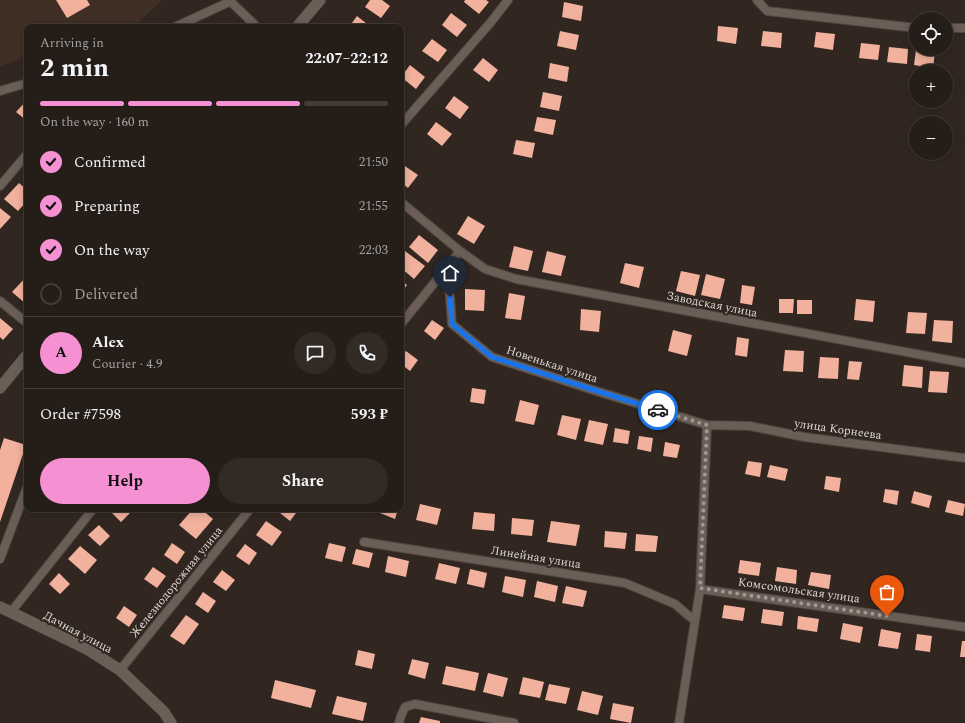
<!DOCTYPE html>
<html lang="en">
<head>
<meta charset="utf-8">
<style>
	:root { --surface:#251d18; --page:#312a25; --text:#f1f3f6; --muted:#a3a2a2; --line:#423b37; --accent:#f591d2 }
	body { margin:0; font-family:Spectral,serif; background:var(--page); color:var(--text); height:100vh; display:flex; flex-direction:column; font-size:15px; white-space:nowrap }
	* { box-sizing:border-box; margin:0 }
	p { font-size:13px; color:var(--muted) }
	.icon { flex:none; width:22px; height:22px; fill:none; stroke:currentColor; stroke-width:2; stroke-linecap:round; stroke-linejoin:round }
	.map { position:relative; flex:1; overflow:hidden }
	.details { position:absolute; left:24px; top:24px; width:380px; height:488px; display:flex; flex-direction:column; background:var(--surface); border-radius:8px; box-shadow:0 2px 10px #0003,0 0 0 1px var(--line) }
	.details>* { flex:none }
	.buttons { position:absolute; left:909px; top:12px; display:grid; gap:8px }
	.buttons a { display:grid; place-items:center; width:44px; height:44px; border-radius:50%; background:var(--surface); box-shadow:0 2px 10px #0003,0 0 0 1px var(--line); font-size:20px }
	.pin { position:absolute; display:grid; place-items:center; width:34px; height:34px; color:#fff; margin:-41px -17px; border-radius:50% 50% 50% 0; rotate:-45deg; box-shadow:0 0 4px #0007 }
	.pin .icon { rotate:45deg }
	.courier { position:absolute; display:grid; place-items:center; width:40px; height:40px; margin:-20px; border:3px solid #1a73e8; border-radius:50%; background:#fff; color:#222; box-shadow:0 1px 5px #0007 }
	.headline em { font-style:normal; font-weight:700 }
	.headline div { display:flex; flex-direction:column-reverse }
	.headline { display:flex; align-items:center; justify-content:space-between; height:68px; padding:0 16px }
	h1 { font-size:26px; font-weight:700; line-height:30px }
	.bar { display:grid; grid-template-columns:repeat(4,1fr); gap:6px 4px; align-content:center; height:48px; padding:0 16px }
	.bar i { height:5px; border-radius:3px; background:var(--line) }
	.bar .active { background:var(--accent) }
	.bar p { grid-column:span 4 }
	.line { display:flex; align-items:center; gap:10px; padding:0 16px; border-top:1px solid var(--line) }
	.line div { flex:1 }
	.round { display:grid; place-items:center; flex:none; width:42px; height:42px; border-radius:21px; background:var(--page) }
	ol { padding:0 16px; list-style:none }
	li { display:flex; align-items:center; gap:12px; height:44px }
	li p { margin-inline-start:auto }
	li .icon { padding:4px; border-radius:50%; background:var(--accent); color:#111; stroke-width:4 }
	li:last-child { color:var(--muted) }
	li i { width:22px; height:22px; border:2px solid var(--line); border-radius:50% }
	.cta { display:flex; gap:8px; margin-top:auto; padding:8px 16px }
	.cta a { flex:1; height:46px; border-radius:24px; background:var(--accent); color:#111; font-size:16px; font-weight:700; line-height:46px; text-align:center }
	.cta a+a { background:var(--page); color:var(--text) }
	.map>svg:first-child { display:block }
</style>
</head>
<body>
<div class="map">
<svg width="965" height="723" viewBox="0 0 965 723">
	<rect width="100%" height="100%" fill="#312720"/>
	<!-- built -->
	<path fill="#3f2f24" d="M 0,0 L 162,0 L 137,24 L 126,27 L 27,27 L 27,57 L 0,66 Z"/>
	<!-- building -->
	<path fill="#f1b19d" d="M 56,0 L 87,0 L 90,5 L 67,18 Z
		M 370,0 L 382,0 L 390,6 L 381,18 L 365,7 Z
		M 465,0 L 486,0 L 489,2 L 479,14 L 464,2 Z
		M 564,2 L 583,6 L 581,21 L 562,17 Z
		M 451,13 L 467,25 L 457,37 L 442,25 Z
		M 357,16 L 371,27 L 349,27 Z
		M 718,26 L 738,28 L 736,44 L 717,41 Z
		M 560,31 L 579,35 L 576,50 L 557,46 Z
		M 763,31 L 782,33 L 781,48 L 761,46 Z
		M 816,32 L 835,34 L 833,50 L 814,47 Z
		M 432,39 L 447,50 L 438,62 L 422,51 Z
		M 861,43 L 880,45 L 878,60 L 859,58 Z
		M 889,47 L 908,49 L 907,64 L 887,62 Z
		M 916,50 L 935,52 L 933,68 L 914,65 Z
		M 483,58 L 498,70 L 489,82 L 473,70 Z
		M 550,63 L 569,67 L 567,82 L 548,78 Z
		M 410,65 L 425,77 L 416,89 L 401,77 Z
		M 543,92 L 562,96 L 559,111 L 540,107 Z
		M 454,96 L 469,107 L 460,119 L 445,108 Z
		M 27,100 L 27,121 L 16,112 Z
		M 537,117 L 556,120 L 553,135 L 534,131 Z
		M 436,122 L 452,134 L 442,146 L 427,134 Z
		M 516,140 L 535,143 L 532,158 L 513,154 Z
		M 402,164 L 418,175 L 408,188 L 401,182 L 401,165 Z
		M 19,183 L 27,190 L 27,201 L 18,211 L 4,199 Z
		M 0,208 L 11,217 L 0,229 Z
		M 468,216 L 485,226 L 474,244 L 457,234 Z
		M 419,235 L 438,250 L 428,263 L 409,247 Z
		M 514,246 L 533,251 L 528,271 L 509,267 Z
		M 405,251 L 425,266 L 414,279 L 401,268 L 401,256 Z
		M 547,251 L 566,256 L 561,276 L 542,272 Z
		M 625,263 L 644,267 L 639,288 L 620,283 Z
		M 681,271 L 700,275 L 695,296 L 676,291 Z
		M 706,274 L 725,279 L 720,299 L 701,295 Z
		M 27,276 L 27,303 L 26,304 L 12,292 Z
		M 401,280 L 407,285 L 401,293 Z
		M 742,285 L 755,287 L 752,305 L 740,303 Z
		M 465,289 L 485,290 L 484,311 L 465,310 Z
		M 509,293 L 525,296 L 521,320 L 505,318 Z
		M 779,299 L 794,299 L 793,313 L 779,313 Z
		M 856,299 L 875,301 L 873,322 L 854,320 Z
		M 797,300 L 812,300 L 812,314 L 797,314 Z
		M 581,309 L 601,311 L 599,332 L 580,330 Z
		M 908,312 L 927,313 L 925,334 L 906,333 Z
		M 0,318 L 13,329 L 3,340 L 0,337 Z
		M 432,320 L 444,328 L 435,340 L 424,331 Z
		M 934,320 L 953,321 L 952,343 L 932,341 Z
		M 673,330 L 692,335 L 687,356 L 668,351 Z
		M 737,337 L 749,339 L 747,357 L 735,355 Z
		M 785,350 L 804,351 L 803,372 L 783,371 Z
		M 406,351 L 418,360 L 410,371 L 401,364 L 401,358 Z
		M 820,357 L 839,358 L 838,379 L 818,378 Z
		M 849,361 L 862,362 L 859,380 L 847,379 Z
		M 904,365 L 923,367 L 922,388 L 902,386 Z
		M 930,371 L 949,372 L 947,393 L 928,392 Z
		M 472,388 L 486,390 L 484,404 L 470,402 Z
		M 520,400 L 539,405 L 534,425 L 515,421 Z
		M 562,415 L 581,419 L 576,440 L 557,435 Z
		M 589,420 L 608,424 L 603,445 L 584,441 Z
		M 615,428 L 630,431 L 628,444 L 613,442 Z
		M 639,436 L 653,438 L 651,452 L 637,449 Z
		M 4,438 L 26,445 L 0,522 L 0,450 Z
		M 665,442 L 680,445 L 677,458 L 663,456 Z
		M 748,461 L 762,463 L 760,477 L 745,474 Z
		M 770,465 L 788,469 L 785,481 L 767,477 Z
		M 826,476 L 841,478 L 839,492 L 824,489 Z
		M 885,489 L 899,491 L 897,505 L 883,502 Z
		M 914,491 L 932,496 L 929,508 L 911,503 Z
		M 948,500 L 965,504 L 963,516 L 945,512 Z
		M 420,504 L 441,509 L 437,525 L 416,520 Z
		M 112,509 L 129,509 L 132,511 L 121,522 L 110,511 Z
		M 193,509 L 201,509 L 213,519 L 196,539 L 179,525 Z
		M 275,509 L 299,509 L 290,521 Z
		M 376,509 L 398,509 L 395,519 L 375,511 Z
		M 474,512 L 495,514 L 494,531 L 472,529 Z
		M 512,518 L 534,520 L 532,536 L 511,534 Z
		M 266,521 L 282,532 L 272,546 L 256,535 Z
		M 551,521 L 580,525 L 576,546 L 547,542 Z
		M 99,525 L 110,536 L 100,546 L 88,535 Z
		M 605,531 L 627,533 L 625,549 L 604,547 Z
		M 636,534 L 658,536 L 656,552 L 635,551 Z
		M 172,543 L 185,552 L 177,564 L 164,555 Z
		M 329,543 L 346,547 L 342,562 L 325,558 Z
		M 245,544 L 257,553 L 249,565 L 236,556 Z
		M 80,546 L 97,560 L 85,574 L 68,559 Z
		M 356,549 L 373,553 L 369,568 L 352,564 Z
		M 388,556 L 409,561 L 406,577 L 385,572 Z
		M 740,560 L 761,563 L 759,576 L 738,573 Z
		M 439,563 L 460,568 L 456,584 L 435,579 Z
		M 153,567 L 166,576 L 157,588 L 144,579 Z
		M 777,567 L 797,570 L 796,584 L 775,581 Z
		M 470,569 L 487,573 L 484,588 L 467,584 Z
		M 222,570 L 235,580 L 226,591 L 213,582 Z
		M 811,572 L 831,575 L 829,589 L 808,585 Z
		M 59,573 L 70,584 L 60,594 L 49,584 Z
		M 505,576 L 526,580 L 523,597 L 502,592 Z
		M 537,581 L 558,586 L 555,602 L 534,597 Z
		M 566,586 L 587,591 L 583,607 L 562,603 Z
		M 203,592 L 216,601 L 208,613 L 195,604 Z
		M 724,605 L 745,608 L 743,621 L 722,618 Z
		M 124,606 L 137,615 L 129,627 L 116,618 Z
		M 763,609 L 784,612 L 782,626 L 761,623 Z
		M 186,615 L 199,624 L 184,645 L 170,636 Z
		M 798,616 L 819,619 L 817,632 L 797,629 Z
		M 843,623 L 863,627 L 860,643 L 840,639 Z
		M 881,629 L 901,633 L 898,649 L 878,646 Z
		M 917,634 L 932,636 L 930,652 L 915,650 Z
		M 962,641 L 965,641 L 965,657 L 960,657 Z
		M 358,650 L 375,654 L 372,669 L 355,665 Z
		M 412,659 L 429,663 L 425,679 L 408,674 Z
		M 446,666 L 479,673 L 475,691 L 442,684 Z
		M 488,673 L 508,678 L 503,697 L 483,692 Z
		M 523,677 L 544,682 L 540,698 L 519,694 Z
		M 275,680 L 316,690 L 311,708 L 271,698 Z
		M 549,684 L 570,688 L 566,704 L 545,700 Z
		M 582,691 L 603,696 L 598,715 L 577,710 Z
		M 337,696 L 367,703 L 363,721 L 332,714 Z
		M 613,703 L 634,707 L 631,723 L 610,719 Z
		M 421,717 L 440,721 L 440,723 L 419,723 Z"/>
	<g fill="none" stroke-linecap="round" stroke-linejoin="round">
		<!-- minor casing -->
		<g stroke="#4c443e" stroke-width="10">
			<path id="minor" d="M 229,0 L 257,27
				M 757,0 L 767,11 L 916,28
				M 175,27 L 229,2
				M 946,28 L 965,28
				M 0,91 L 27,83
				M 401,125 L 491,22 L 508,0
				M 0,186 L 27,154
				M 401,202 L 460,251 L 485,269 L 516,279 L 965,363
				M 446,269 L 450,297 L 452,324 L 492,357 L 593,390 L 707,425 L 750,426 L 804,437 L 965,458
				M 0,301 L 27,323
				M 401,324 L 460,251
				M 364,542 L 625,583 L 675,604 L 690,617 L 695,620
				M 0,559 L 27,487
				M 700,589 L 965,627
				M 11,612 L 93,509
				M 120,670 L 250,509
				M 399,723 L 401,716 L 405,707 L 415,704 L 514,723
				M 679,723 L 700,589 L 707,425"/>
		</g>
		<!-- tertiary casing -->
		<g stroke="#4c443e" stroke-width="12">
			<path id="tertiary" d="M 297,27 L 320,0
				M 0,388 L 27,355
				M 0,607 L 87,649 L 120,670 L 164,712 L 171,723"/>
		</g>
		<!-- minor -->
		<use href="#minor" stroke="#6a5e57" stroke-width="8"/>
		<!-- tertiary -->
		<use href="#tertiary" stroke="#6a5e57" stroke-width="11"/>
	</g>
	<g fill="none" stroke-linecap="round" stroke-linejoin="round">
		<!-- done -->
		<path stroke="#a19994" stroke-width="4" stroke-dasharray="0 7.2" d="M 658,410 L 707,425 L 700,588 L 887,616"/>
		<!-- route -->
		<path stroke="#1a73e8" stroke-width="5" d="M 450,297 L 452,324 L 492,357 L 594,390 L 658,410"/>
	</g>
	<g text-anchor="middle" stroke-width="4" stroke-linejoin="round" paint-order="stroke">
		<!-- street labels -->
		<g font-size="12" fill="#ded7d3" stroke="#312720">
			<text transform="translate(712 304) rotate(11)" y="4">Заводская улица</text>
			<text transform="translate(552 364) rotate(18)" y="4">Новенькая улица</text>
			<text transform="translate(838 429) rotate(8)" y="4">улица Корнеева</text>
			<text transform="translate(536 557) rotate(9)" y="4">Линейная улица</text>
			<text transform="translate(176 582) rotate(-51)" y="4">Железнодорожная улица</text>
			<text transform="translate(799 590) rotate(8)" y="4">Комсомольская улица</text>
			<text transform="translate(78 632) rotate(28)" y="4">Дачная улица</text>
		</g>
	</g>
</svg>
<div class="buttons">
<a><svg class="icon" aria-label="locate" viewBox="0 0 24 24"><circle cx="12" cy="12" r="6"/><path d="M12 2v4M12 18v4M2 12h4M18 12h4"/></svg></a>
<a>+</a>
<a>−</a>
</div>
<div class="pin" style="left:887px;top:616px;background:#ea580c"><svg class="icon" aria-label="bag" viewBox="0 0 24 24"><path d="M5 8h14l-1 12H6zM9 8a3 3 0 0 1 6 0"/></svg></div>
<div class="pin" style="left:450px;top:297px;background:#1f2937"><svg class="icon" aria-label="home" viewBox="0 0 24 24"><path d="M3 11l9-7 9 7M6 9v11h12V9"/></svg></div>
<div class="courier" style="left:658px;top:410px"><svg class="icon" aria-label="car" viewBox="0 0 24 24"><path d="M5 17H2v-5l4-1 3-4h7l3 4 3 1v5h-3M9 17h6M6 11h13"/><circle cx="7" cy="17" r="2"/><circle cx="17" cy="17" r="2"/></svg></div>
<section class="details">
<div class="headline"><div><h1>2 min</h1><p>Arriving in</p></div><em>22:07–22:12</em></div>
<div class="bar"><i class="active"></i><i class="active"></i><i class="active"></i><i></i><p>On the way · 160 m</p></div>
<ol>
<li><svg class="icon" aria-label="check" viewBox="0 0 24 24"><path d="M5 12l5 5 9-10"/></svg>Confirmed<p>21:50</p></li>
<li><svg class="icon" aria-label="check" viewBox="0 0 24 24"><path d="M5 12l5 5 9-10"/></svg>Preparing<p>21:55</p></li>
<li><svg class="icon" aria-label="check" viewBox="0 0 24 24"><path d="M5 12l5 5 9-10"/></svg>On the way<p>22:03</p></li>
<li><i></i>Delivered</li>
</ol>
<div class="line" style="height:72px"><b class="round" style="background:var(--accent);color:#111">A</b><div><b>Alex</b><p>Courier · 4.9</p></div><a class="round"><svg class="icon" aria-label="chat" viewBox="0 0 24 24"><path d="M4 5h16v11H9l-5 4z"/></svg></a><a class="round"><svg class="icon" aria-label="phone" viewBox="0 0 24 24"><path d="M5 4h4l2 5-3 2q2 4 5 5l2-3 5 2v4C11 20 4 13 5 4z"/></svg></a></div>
<div class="line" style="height:52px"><div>Order #7598</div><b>593 ₽</b></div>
<div class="cta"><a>Help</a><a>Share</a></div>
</section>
</div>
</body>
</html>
